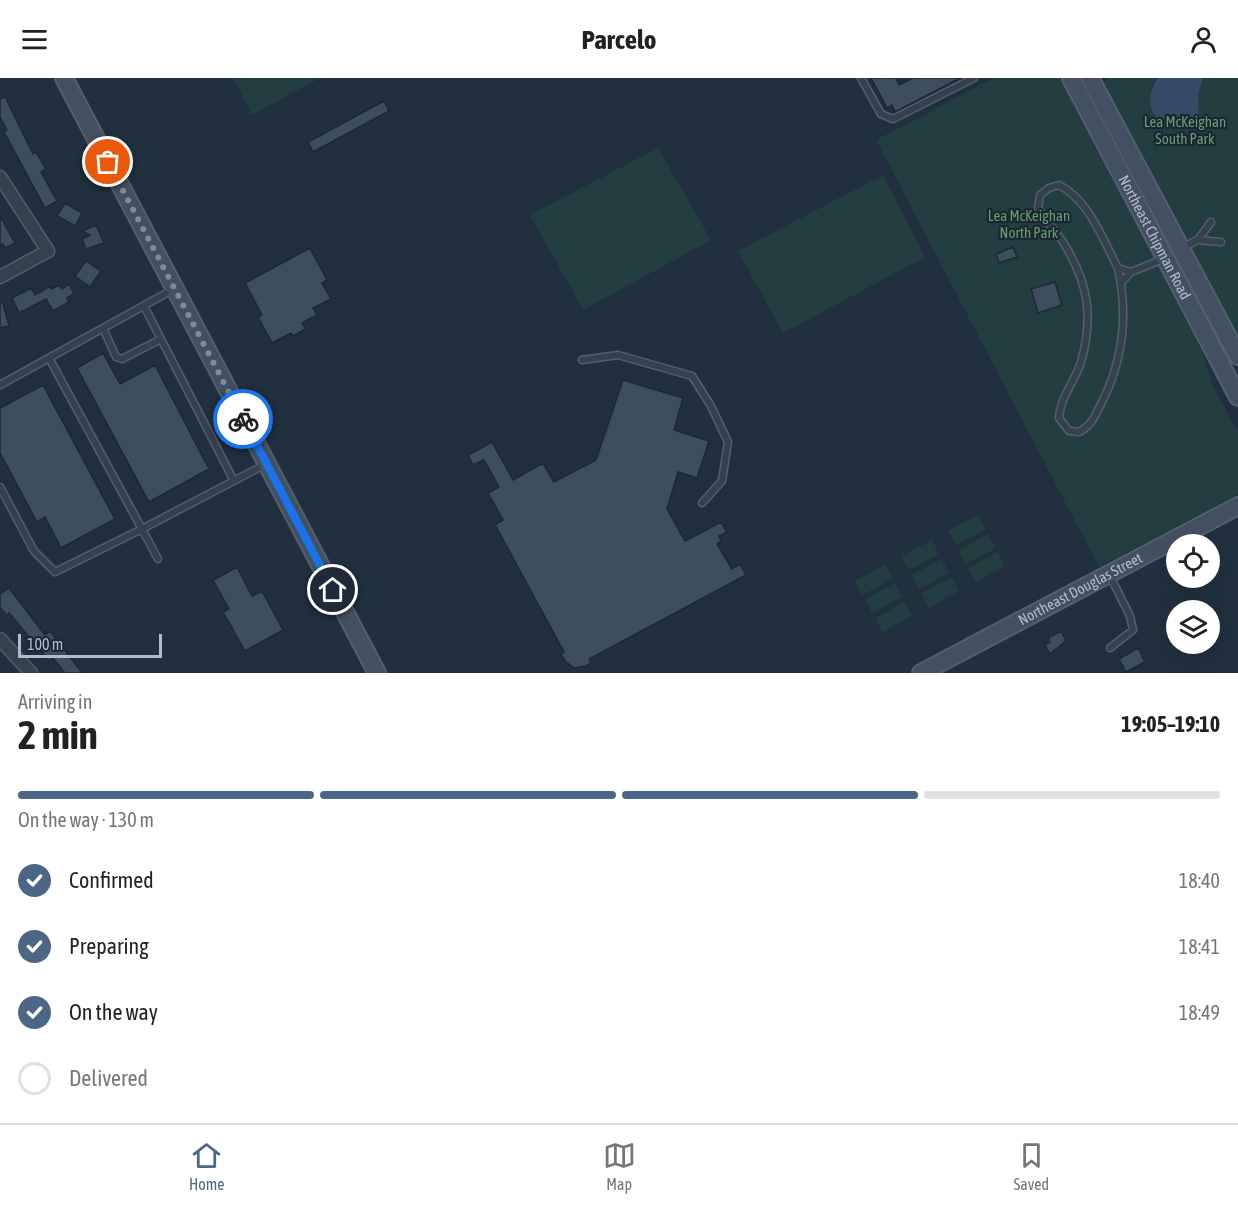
<!DOCTYPE html>
<html lang="en">
<head>
<meta charset="utf-8">
<style>
	:root { --surface:#fff; --page:#f2f2f2; --text:#222; --muted:#767676; --line:#e0e0e0; --accent:#4d6685 }
	body { margin:0; font-family:"Asap Condensed",sans-serif; background:var(--page); color:var(--text); height:100vh; display:flex; flex-direction:column; font-size:22px; white-space:nowrap }
	* { box-sizing:border-box; margin:0 }
	p { font-size:20px; color:var(--muted) }
	.icon { flex:none; width:33px; height:33px; fill:none; stroke:currentColor; stroke-width:2; stroke-linecap:round; stroke-linejoin:round }
	.map { position:relative; height:595px; overflow:hidden }
	.details { display:flex; flex-direction:column; background:var(--surface); flex:1 }
	.details>* { flex:none }
	.tools { position:absolute; left:1166px; top:456px; display:grid; gap:12px }
	.tools a { display:grid; place-items:center; width:54px; height:54px; border-radius:50%; background:var(--surface); box-shadow:0 6px 24px #0002; font-size:30px }
	.scale { position:absolute; left:18px; bottom:15px; width:144px; box-sizing:border-box; padding-left:6px; border:3px solid #b1bcca; border-top:0; font-size:16px; line-height:21px; white-space:nowrap; color:#b1bcca; -webkit-text-stroke:4px #1b2634; paint-order:stroke }
	.pin { position:absolute; display:grid; place-items:center; width:51px; height:51px; color:#fff; margin:-26px; border:3px solid #fff; border-radius:50%; box-shadow:0 2px 6px #0007 }
	.courier { position:absolute; display:grid; place-items:center; width:60px; height:60px; margin:-30px; border:4px solid #1a73e8; border-radius:50%; background:#fff; color:#222; box-shadow:0 2px 8px #0007 }
	.overview em { font-style:normal; font-weight:700 }
	.overview div { display:flex; flex-direction:column-reverse }
	.overview { display:flex; align-items:center; justify-content:space-between; height:102px; padding:0 18px }
	h1 { font-size:39px; font-weight:700; line-height:45px }
	.bar { display:grid; grid-template-columns:repeat(4,1fr); gap:9px 6px; align-content:center; height:72px; padding:0 18px }
	.bar i { height:8px; border-radius:4px; background:var(--line) }
	.bar .active { background:var(--accent) }
	.bar p { grid-column:span 4 }
	ol { padding:0 18px; list-style:none }
	li { display:flex; align-items:center; gap:18px; height:66px }
	li p { margin-inline-start:auto }
	li .icon { padding:6px; border-radius:50%; background:var(--accent); color:#fff; stroke-width:4 }
	li:last-child { color:var(--muted) }
	li i { width:33px; height:33px; border:3px solid var(--line); border-radius:50% }
	header { display:flex; justify-content:space-between; align-items:center; height:78px; padding:0 18px; background:var(--surface); font-size:27px; font-weight:700 }
	.dock { display:flex; justify-content:space-around; align-items:center; height:84px; border-top:2px solid var(--line); background:var(--surface); font-size:16px; color:var(--muted) }
	.dock a { display:grid; justify-items:center; gap:3px }
	.dock .active { color:var(--accent) }
	.map>svg:first-child { display:block }
</style>
</head>
<body>
<header><svg class="icon" aria-label="menu" viewBox="0 0 24 24"><path d="M4 6h16M4 12h16M4 18h16"/></svg>Parcelo<svg class="icon" aria-label="person" viewBox="0 0 24 24"><circle cx="12" cy="8" r="4"/><path d="M4 21q1-7 8-7t8 7"/></svg></header>
<div class="map">
<svg width="1238" height="595" viewBox="0 0 1238 595">
	<rect width="100%" height="100%" fill="#21303f"/>
	<!-- green -->
	<path fill="#233e40" d="M 233,0 L 320,0 L 252,37 Z
		M 994,0 L 1060,0 L 1200,269 L 1214,310 L 1238,354 L 1238,416 L 1099,489 L 876,62 Z
		M 1111,0 L 1238,0 L 1238,265 L 1100,5 Z
		M 658,70 L 711,162 L 583,232 L 530,137 Z
		M 883,97 L 925,179 L 783,255 L 738,173 Z
		M 978,437 L 986,451 L 956,467 L 948,453 Z
		M 988,456 L 996,470 L 965,486 L 958,472 Z
		M 932,462 L 939,476 L 909,492 L 901,478 Z
		M 998,474 L 1005,488 L 975,504 L 968,490 Z
		M 942,481 L 949,495 L 919,511 L 912,497 Z
		M 885,487 L 893,501 L 862,517 L 855,503 Z
		M 952,499 L 959,513 L 929,530 L 921,515 Z
		M 895,505 L 902,519 L 872,535 L 865,521 Z
		M 905,524 L 912,538 L 882,554 L 875,540 Z"/>
	<!-- water -->
	<path fill="#344c68" d="M 1158,0 L 1203,0 L 1198,16 L 1199,37 L 1184,50 L 1164,47 C 1148,34 1146,17 1158,0 Z"/>
	<!-- building -->
	<path fill="#3d4e5f" stroke="#1d2836" stroke-width="1.5" d="M 871,0 L 896,0 L 899,7 L 913,0 L 960,0 L 895,34 L 892,27 L 887,30 Z
		M 5,19 L 33,76 L 36,74 L 46,91 L 41,94 L 57,123 L 45,130 L 4,54 L 7,52 L 0,39 L 0,21 Z
		M 384,23 L 389,33 L 313,74 L 308,64 Z
		M 65,125 L 82,135 L 75,148 L 57,138 Z
		M 0,138 L 15,165 L 5,170 L 3,166 L 0,168 Z
		M 96,147 L 104,165 L 86,171 L 82,161 L 90,157 L 82,153 Z
		M 1013,169 L 1017,179 L 999,185 L 996,176 Z
		M 310,170 L 327,202 L 322,205 L 331,221 L 313,230 L 317,237 L 302,245 L 306,251 L 293,258 L 291,255 L 272,265 L 258,239 L 262,237 L 245,205 Z
		M 86,183 L 101,193 L 90,209 L 75,198 Z
		M 1055,204 L 1062,227 L 1038,235 L 1031,211 Z
		M 69,206 L 74,216 L 67,220 L 69,224 L 53,233 L 46,221 L 19,235 L 12,220 L 31,210 L 35,217 L 50,208 L 52,211 L 59,207 L 62,211 Z
		M 0,225 L 3,225 L 9,248 L 0,250 Z
		M 103,275 L 120,306 L 155,287 L 209,391 L 149,424 L 77,290 Z
		M 623,302 L 683,320 L 674,352 L 709,363 L 697,400 L 678,394 L 667,431 L 685,463 L 721,444 L 727,454 L 719,458 L 721,463 L 717,466 L 732,491 L 740,486 L 746,497 L 589,581 L 591,585 L 586,588 L 574,590 L 565,583 L 561,576 L 564,574 L 495,447 L 503,442 L 488,415 L 499,409 L 484,382 L 473,387 L 468,377 L 492,364 L 513,402 L 543,385 L 554,404 L 596,382 Z
		M 43,307 L 115,441 L 61,470 L 45,439 L 37,444 L 0,375 L 0,330 Z
		M 237,489 L 252,518 L 262,513 L 283,552 L 245,573 L 223,534 L 229,531 L 213,502 Z
		M 9,510 L 45,557 L 50,553 L 82,595 L 65,595 L 53,580 L 49,583 L 32,559 L 30,560 L 9,535 L 6,537 L 0,529 L 0,516 Z
		M 1061,553 L 1066,563 L 1050,576 L 1045,567 L 1050,564 L 1048,560 Z
		M 1138,570 L 1145,584 L 1126,594 L 1119,581 Z"/>
	<g fill="none" stroke-linecap="round" stroke-linejoin="round">
		<!-- lane casing -->
		<g stroke="#545f6d" stroke-width="9">
			<path id="lane" d="M 861,0 L 881,36 L 893,41 L 974,0
				M 1198,162 L 1211,144
				M 1182,170 L 1197,162 L 1221,164
				M 1118,190 C 1128,236 1124,279 1103,322 C 1096,335 1093,347 1079,354 L 1069,353 L 1059,340 C 1060,320 1075,303 1081,284 C 1094,238 1088,204 1063,164 C 1055,152 1045,142 1038,130 L 1040,117 L 1049,110 L 1059,107 C 1089,122 1103,162 1118,190 L 1131,194
				M 1121,205 L 1131,194 L 1163,181
				M 144,228 L 234,403
				M 103,250 L 116,279 L 122,281 L 161,261
				M 582,282 L 618,277 L 692,298 L 711,328 L 728,364 L 722,403 L 702,425
				M 0,307 L 174,211
				M 0,409 L 34,473 L 55,494 L 142,451 L 49,280
				M 158,481 L 142,451 L 266,386
				M 1110,570 L 1133,552 L 1130,538 L 1110,498"/>
		</g>
		<!-- street casing -->
		<g stroke="#545f6d" stroke-width="15">
			<path id="street" d="M 0,99 L 48,173 L 0,199
				M 0,561 L 31,595"/>
		</g>
		<!-- secondary casing -->
		<g stroke="#545f6d" stroke-width="20">
			<g id="secondary">
				<path d="M 64,0 L 377,595"/>
				<path id="s1" d="M 1071,0 L 1238,319"/>
				<path d="M 1090,0 L 1238,278"/>
				<path id="s2" d="M 921,595 L 1238,428"/>
			</g>
		</g>
		<!-- lane -->
		<use href="#lane" stroke="#36414f" stroke-width="6"/>
		<!-- street -->
		<use href="#street" stroke="#36414f" stroke-width="12"/>
		<!-- secondary -->
		<use href="#secondary" stroke="#435062" stroke-width="16"/>
	</g>
	<g fill="none" stroke-linecap="round" stroke-linejoin="round">
		<!-- done -->
		<path stroke="#7f8b99" stroke-width="6" stroke-dasharray="0 10.8" d="M 108,84 L 243,341"/>
		<!-- route -->
		<path stroke="#1a73e8" stroke-width="8" d="M 243,341 L 333,512"/>
	</g>
	<g text-anchor="middle" stroke-width="4.5" stroke-linejoin="round" paint-order="stroke">
		<!-- park labels -->
		<g font-size="15" fill="#669d70" stroke="#1b2634">
			<text x="1185" y="49">Lea McKeighan<tspan x="1185" dy="17">South Park</tspan></text>
			<text x="1029" y="143">Lea McKeighan<tspan x="1029" dy="17">North Park</tspan></text>
		</g>
		<!-- street labels -->
		<g font-size="15" fill="#b1bcca" stroke="#1b2634">
			<text dy="5" stroke="none"><textPath href="#s1" startOffset="180">Northeast Chipman Road</textPath></text>
			<text dy="5" stroke="none"><textPath href="#s2" startOffset="180">Northeast Douglas Street</textPath></text>
		</g>
	</g>
</svg>
<div class="tools">
<a><svg class="icon" aria-label="locate" viewBox="0 0 24 24"><circle cx="12" cy="12" r="6"/><path d="M12 2v4M12 18v4M2 12h4M18 12h4"/></svg></a>
<a><svg class="icon" aria-label="layers" viewBox="0 0 24 24"><path d="M12 4l9 5-9 5-9-5zM3 14l9 5 9-5"/></svg></a>
</div>
<div class="scale">100 m</div>
<div class="pin" style="left:108px;top:84px;background:#ea580c"><svg class="icon" aria-label="bag" viewBox="0 0 24 24"><path d="M5 8h14l-1 12H6zM9 8a3 3 0 0 1 6 0"/></svg></div>
<div class="pin" style="left:333px;top:512px;background:#1f2937"><svg class="icon" aria-label="home" viewBox="0 0 24 24"><path d="M3 11l9-7 9 7M6 9v11h12V9"/></svg></div>
<div class="courier" style="left:243px;top:341px"><svg class="icon" aria-label="bike" viewBox="0 0 24 24"><circle cx="6" cy="16" r="4"/><circle cx="18" cy="16" r="4"/><path d="M6 16l4-8h5l3 8M10 8l3 8H6M13 5h3"/></svg></div>
</div>
<section class="details">
<div class="overview"><div><h1>2 min</h1><p>Arriving in</p></div><em>19:05–19:10</em></div>
<div class="bar"><i class="active"></i><i class="active"></i><i class="active"></i><i></i><p>On the way · 130 m</p></div>
<ol>
<li><svg class="icon" aria-label="check" viewBox="0 0 24 24"><path d="M5 12l5 5 9-10"/></svg>Confirmed<p>18:40</p></li>
<li><svg class="icon" aria-label="check" viewBox="0 0 24 24"><path d="M5 12l5 5 9-10"/></svg>Preparing<p>18:41</p></li>
<li><svg class="icon" aria-label="check" viewBox="0 0 24 24"><path d="M5 12l5 5 9-10"/></svg>On the way<p>18:49</p></li>
<li><i></i>Delivered</li>
</ol>
</section>
<nav class="dock">
<a class="active"><svg class="icon" aria-label="home" viewBox="0 0 24 24"><path d="M3 11l9-7 9 7M6 9v11h12V9"/></svg>Home</a>
<a><svg class="icon" aria-label="map" viewBox="0 0 24 24"><path d="M3 6l6-2 6 2 6-2v14l-6 2-6-2-6 2zM9 4v14M15 6v14"/></svg>Map</a>
<a><svg class="icon" aria-label="saved" viewBox="0 0 24 24"><path d="M7 4h10v16l-5-4-5 4z"/></svg>Saved</a>
</nav>
</body>
</html>
